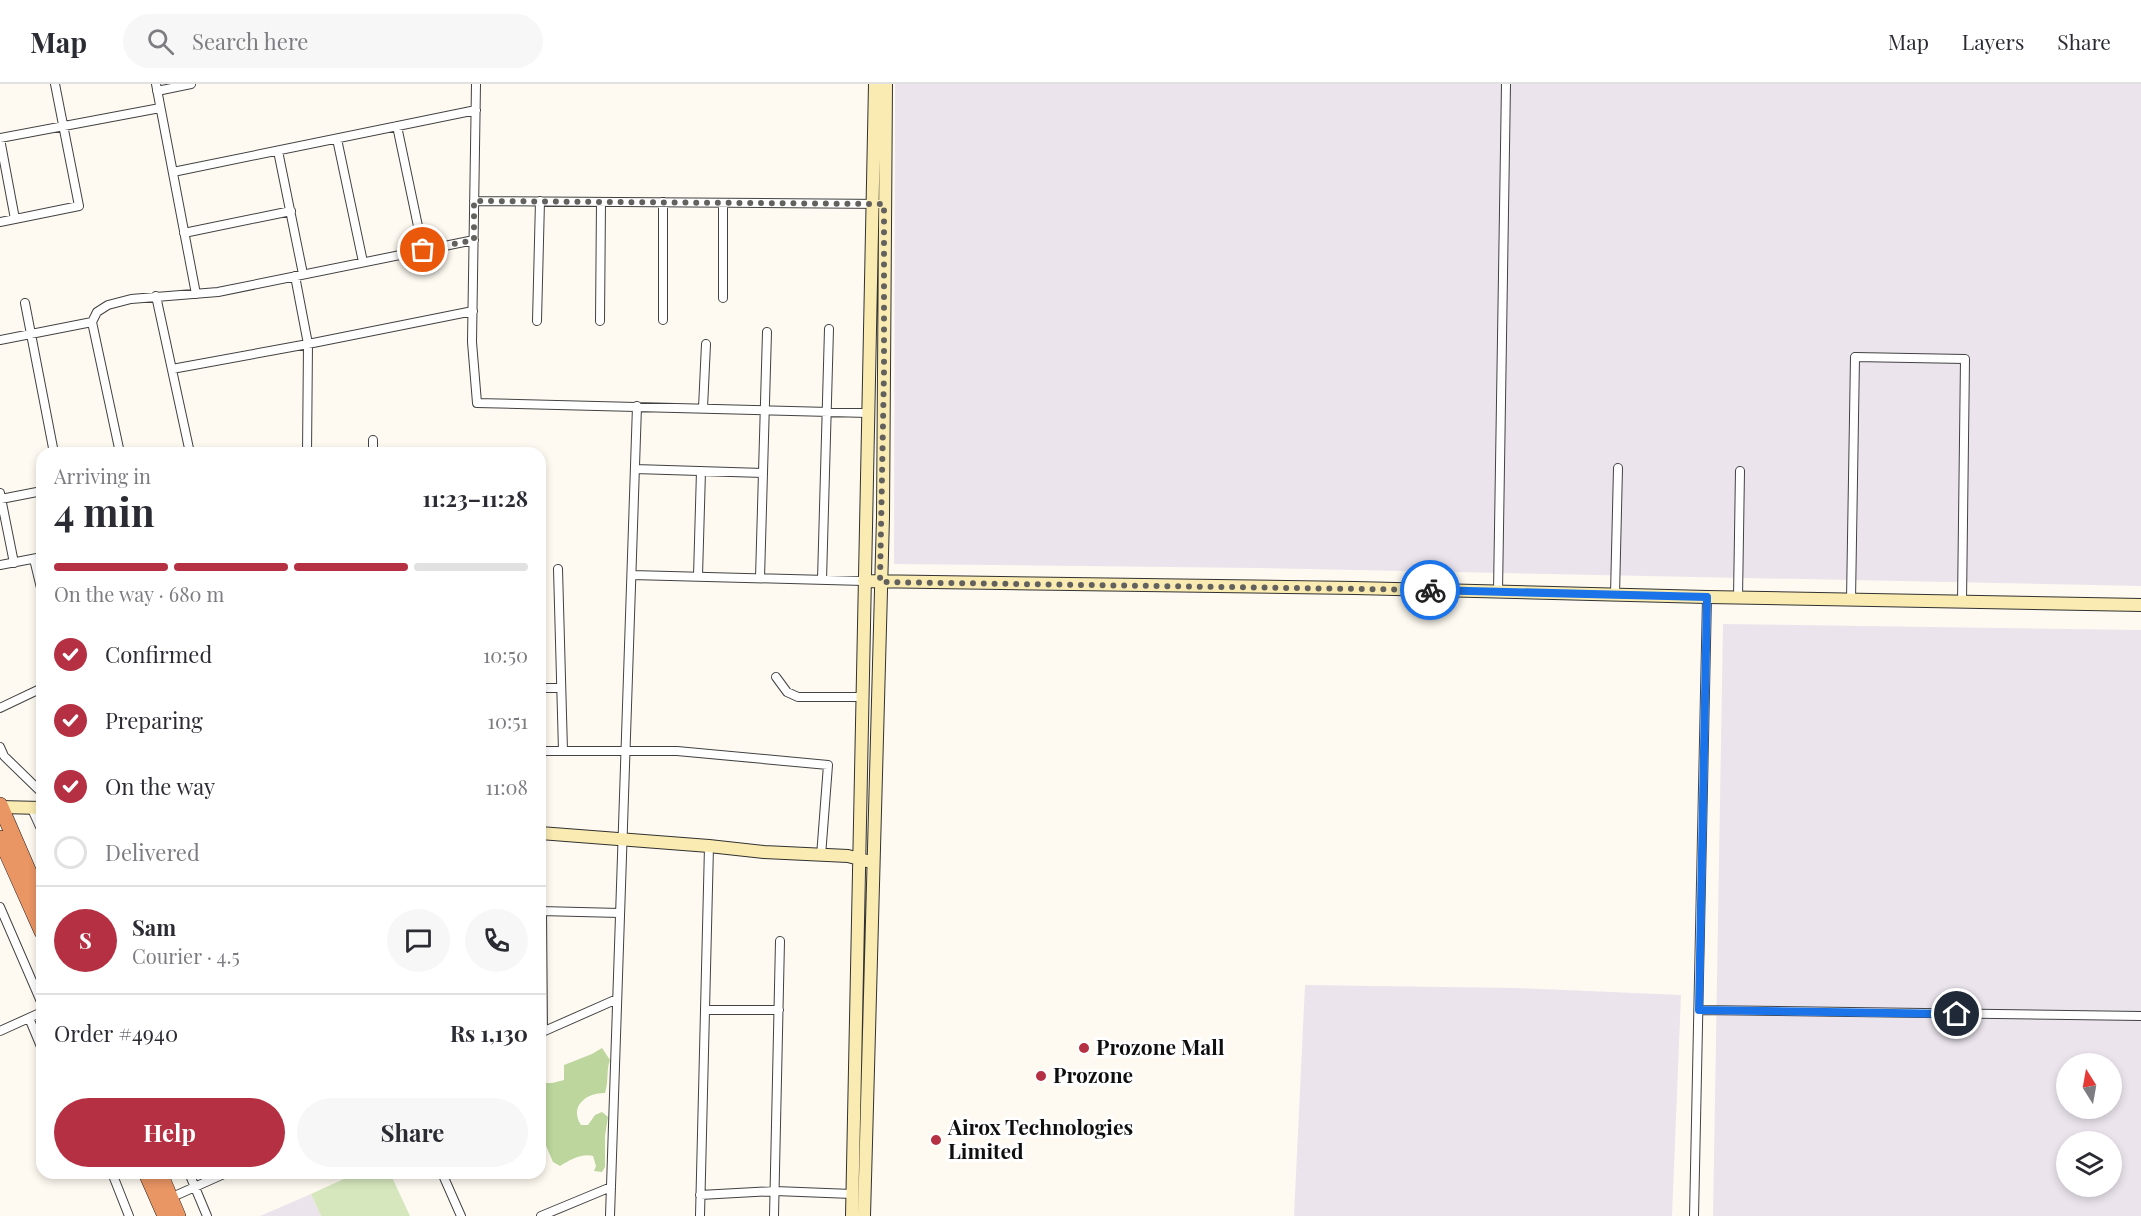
<!DOCTYPE html>
<html lang="en">
<head>
<meta charset="utf-8">
<style>
	:root { --surface:#fff; --page:#f7f7f7; --text:#2b2b33; --muted:#7c7c81; --line:#e1e1e2; --accent:#b53043 }
	body { margin:0; font-family:"Playfair Display",serif; background:var(--page); color:var(--text); height:100vh; display:flex; flex-direction:column; font-size:22px; white-space:nowrap }
	* { box-sizing:border-box; margin:0 }
	p { font-size:20px; color:var(--muted) }
	.icon { flex:none; width:33px; height:33px; fill:none; stroke:currentColor; stroke-width:2; stroke-linecap:round; stroke-linejoin:round }
	.map { position:relative; flex:1; overflow:hidden }
	.side { position:absolute; left:36px; top:363px; width:510px; height:732px; display:flex; flex-direction:column; background:var(--surface); border-radius:18px; box-shadow:0 3px 9px #0003 }
	.side>* { flex:none }
	.needle { width:39px; rotate:349deg }
	.controls { position:absolute; left:2056px; top:969px; display:grid; gap:12px }
	.controls a { display:grid; place-items:center; width:66px; height:66px; border-radius:50%; background:var(--surface); box-shadow:0 3px 9px #0003; font-size:30px }
	.pin { position:absolute; display:grid; place-items:center; width:51px; height:51px; color:#fff; margin:-26px; border:3px solid #fff; border-radius:50%; box-shadow:0 2px 6px #0007 }
	.courier { position:absolute; display:grid; place-items:center; width:60px; height:60px; margin:-30px; border:4px solid #1a73e8; border-radius:50%; background:#fff; color:#222; box-shadow:0 2px 8px #0007 }
	.headline em { font-style:normal; font-weight:700 }
	.headline div { display:flex; flex-direction:column-reverse }
	.headline { display:flex; align-items:center; justify-content:space-between; height:102px; padding:0 18px }
	h1 { font-size:39px; font-weight:700; line-height:45px }
	.bar { display:grid; grid-template-columns:repeat(4,1fr); gap:9px 6px; align-content:center; height:72px; padding:0 18px }
	.bar i { height:8px; border-radius:4px; background:var(--line) }
	.bar .selected { background:var(--accent) }
	.bar p { grid-column:span 4 }
	.line { display:flex; align-items:center; gap:15px; padding:0 18px; border-top:2px solid var(--line) }
	.line div { flex:1 }
	.round { display:grid; place-items:center; flex:none; width:63px; height:63px; border-radius:32px; background:var(--page) }
	ol { padding:0 18px; list-style:none }
	li { display:flex; align-items:center; gap:18px; height:66px }
	li p { margin-inline-start:auto }
	li .icon { padding:6px; border-radius:50%; background:var(--accent); color:#fff; stroke-width:4 }
	li:last-child { color:var(--muted) }
	li i { width:33px; height:33px; border:3px solid var(--line); border-radius:50% }
	.action { display:flex; gap:12px; margin-top:auto; padding:12px 18px }
	.action a { flex:1; height:69px; border-radius:36px; background:var(--accent); color:#fff; font-size:24px; font-weight:700; line-height:69px; text-align:center }
	.action a+a { background:var(--page); color:var(--text) }
	header { display:flex; align-items:center; gap:36px; box-sizing:border-box; height:84px; padding:0 30px; background:var(--surface); border-bottom:2px solid var(--line) }
	header strong { font-size:28px }
	nav { display:flex; gap:33px; margin-inline-start:auto; font-size:21px }
	.search { width:420px; height:54px; background:var(--page); display:flex; align-items:center; gap:15px; box-sizing:border-box; padding:0 21px; border-radius:33px; color:var(--muted); font-size:22px }
	.map>svg:first-child { display:block }
</style>
</head>
<body>
<header>
<strong>Map</strong>
<div class="search"><svg class="icon" aria-label="search" viewBox="0 0 24 24"><circle cx="10" cy="10" r="6"/><path d="M15 15l6 6"/></svg>Search here</div>
<nav><a>Map</a><a>Layers</a><a>Share</a></nav>
</header>
<div class="map">
<svg width="2141" height="1132" viewBox="0 0 2141 1132">
	<rect width="100%" height="100%" fill="#fefaf1"/>
	<!-- industrial -->
	<path fill="#ebe4ed" fill-rule="evenodd" d="M 895,0 L 2141,0 L 2141,502 L 1257,484 L 894,480 Z
		M 1723,540 L 2141,546 L 2141,1132 L 1713,1132 ZM 2067,980 L 2112,980 L 2112,1024 L 2067,1024 ZM 2067,1058 L 2112,1058 L 2112,1102 L 2067,1102 Z
		M 1305,901 L 1516,904 L 1681,911 L 1672,1132 L 1294,1132 Z
		M 311,1110 L 321,1132 L 260,1132 Z"/>
	<!-- green -->
	<path fill="#d6e7bd" d="M 357,1089 L 390,1089 L 410,1132 L 321,1132 L 311,1110 Z"/>
	<!-- forest -->
	<path fill="#bcd69d" d="M 602,964 L 610,976 C 606,987 609,997 605,1009 C 586,1009 569,1022 581,1041 L 588,1041 L 595,1031 L 602,1028 L 608,1033 L 605,1052 L 605,1083 L 602,1088 L 594,1087 L 596,1082 L 593,1072 C 582,1069 570,1076 560,1082 L 553,1078 L 540,1048 L 540,996 L 542,999 L 552,999 L 564,996 L 564,981 L 592,970 Z"/>
	<g fill="none" stroke-linecap="round" stroke-linejoin="round">
		<!-- street casing -->
		<g stroke="#424242" stroke-width="10">
			<path id="street" d="M 156,0 L 196,210
				M 476,0 L 472,258 L 477,319 L 868,329
				M 157,7 L 191,0
				M 397,42 L 423,166
				M 0,54 L 160,24
				M 0,55 L 15,135
				M 337,55 L 363,178
				M 278,67 L 303,190
				M 173,88 L 476,26
				M 474,117 L 884,120
				M 663,118 L 663,236
				M 0,138 L 79,122 L 55,0
				M 184,149 L 291,127
				M 295,192 L 308,260 L 307,369
				M 156,212 L 190,369
				M 723,214 L 723,119
				M 25,219 L 54,369
				M 537,237 L 540,117
				M 600,237 L 601,118
				M 92,238 L 120,369
				M 0,256 L 92,238 L 97,228 L 108,221 L 131,215 L 218,208 L 474,156
				M 172,285 L 308,260 L 473,227
				M 703,324 L 706,260
				M 373,369 L 373,356
				M 635,385 L 763,389
				M 0,409 L 14,479
				M 1,415 L 42,407
				M 34,475 L 42,508
				M 0,481 L 42,473
				M 558,485 L 563,667
				M 632,491 L 864,497
				M 698,492 L 701,387
				M 760,494 L 767,248
				M 822,496 L 829,245
				M 1498,508 L 1506,0
				M 1615,511 L 1618,384
				M 1738,514 L 1740,387
				M 1851,516 L 1855,273 L 1965,275 L 1962,518
				M 776,593 L 787,608 L 798,613 L 863,613
				M 540,604 L 561,604
				M 0,624 L 42,604
				M 0,663 L 4,672 L 42,709
				M 540,667 L 677,667 L 828,681 L 821,772
				M 31,723 L 42,747
				M 0,823 L 42,920
				M 540,827 L 620,829
				M 542,827 L 543,948
				M 706,926 L 779,926
				M 1699,926 L 2141,932
				M 29,934 L 42,965
				M 0,947 L 42,928
				M 540,949 L 617,915
				M 112,1089 L 129,1132
				M 189,1089 L 207,1132
				M 442,1089 L 461,1132
				M 700,1111 L 775,1107 L 852,1110
				M 168,1115 L 226,1089
				M 541,1132 L 611,1103
				M 610,1132 L 637,322
				M 700,1132 L 709,762
				M 774,1132 L 780,857
				M 1694,1132 L 1707,513"/>
		</g>
		<!-- secondary casing -->
		<g stroke="#313131" stroke-width="14">
			<path id="secondary" d="M 864,497 L 1355,504 L 1707,513 L 2141,521
				M 0,723 L 42,724
				M 540,749 L 709,762 L 764,768 L 848,772 L 867,777
				M 852,1132 L 875,0
				M 864,1132 L 883,433 L 886,0"/>
		</g>
		<!-- highway casing -->
		<g stroke="#202020" stroke-width="16">
			<path id="highway" d="M 0,721 L 42,818
				M 0,754 L 42,848
				M 146,1089 L 165,1132
				M 160,1089 L 178,1132"/>
		</g>
		<!-- street -->
		<use href="#street" stroke="#fff" stroke-width="8"/>
		<!-- secondary -->
		<use href="#secondary" stroke="#f9ebb1" stroke-width="12"/>
		<!-- highway -->
		<use href="#highway" stroke="#ea9564" stroke-width="15"/>
	</g>
	<g fill="none" stroke-linecap="round" stroke-linejoin="round">
		<!-- done -->
		<path stroke="#63615e" stroke-width="6" stroke-dasharray="0 10.8" d="M 423,166 L 474,156 L 474,117 L 884,120 L 884,287 L 880,498 L 1430,506"/>
		<!-- route -->
		<path stroke="#1a73e8" stroke-width="8" d="M 1430,506 L 1707,513 L 1699,926 L 1957,930"/>
	</g>
	<!-- markers -->
	<g fill="#b53043" stroke="#fff" stroke-width="2">
		<circle cx="1084" cy="964" r="6"/>
		<circle cx="1041" cy="992" r="6"/>
		<circle cx="936" cy="1056" r="6"/>
	</g>
	<g text-anchor="middle" stroke-width="6" stroke-linejoin="round" paint-order="stroke">
		<!-- poi labels -->
		<g font-size="21" font-weight="bold" fill="#0f0f0f" stroke="#fff" text-anchor="start">
			<text x="1096" y="971">Prozone Mall</text>
			<text x="1053" y="999">Prozone</text>
			<text x="948" y="1051">Airox Technologies<tspan x="948" dy="24">Limited</tspan></text>
		</g>
	</g>
</svg>
<div class="controls">
<a><svg class="needle" viewBox="-14 -14 28 28"><path d="M0-13l5 13h-10z" fill="#e53935"/><path d="M0 13l5-13h-10z" fill="#7c7c81"/></svg></a>
<a><svg class="icon" aria-label="layers" viewBox="0 0 24 24"><path d="M12 4l9 5-9 5-9-5zM3 14l9 5 9-5"/></svg></a>
</div>
<div class="pin" style="left:423px;top:166px;background:#ea580c"><svg class="icon" aria-label="bag" viewBox="0 0 24 24"><path d="M5 8h14l-1 12H6zM9 8a3 3 0 0 1 6 0"/></svg></div>
<div class="pin" style="left:1957px;top:930px;background:#1f2937"><svg class="icon" aria-label="home" viewBox="0 0 24 24"><path d="M3 11l9-7 9 7M6 9v11h12V9"/></svg></div>
<div class="courier" style="left:1430px;top:506px"><svg class="icon" aria-label="bike" viewBox="0 0 24 24"><circle cx="6" cy="16" r="4"/><circle cx="18" cy="16" r="4"/><path d="M6 16l4-8h5l3 8M10 8l3 8H6M13 5h3"/></svg></div>
<section class="side">
<div class="headline"><div><h1>4 min</h1><p>Arriving in</p></div><em>11:23–11:28</em></div>
<div class="bar"><i class="selected"></i><i class="selected"></i><i class="selected"></i><i></i><p>On the way · 680 m</p></div>
<ol>
<li><svg class="icon" aria-label="check" viewBox="0 0 24 24"><path d="M5 12l5 5 9-10"/></svg>Confirmed<p>10:50</p></li>
<li><svg class="icon" aria-label="check" viewBox="0 0 24 24"><path d="M5 12l5 5 9-10"/></svg>Preparing<p>10:51</p></li>
<li><svg class="icon" aria-label="check" viewBox="0 0 24 24"><path d="M5 12l5 5 9-10"/></svg>On the way<p>11:08</p></li>
<li><i></i>Delivered</li>
</ol>
<div class="line" style="height:108px"><b class="round" style="background:var(--accent);color:#fff">S</b><div><b>Sam</b><p>Courier · 4.5</p></div><a class="round"><svg class="icon" aria-label="chat" viewBox="0 0 24 24"><path d="M4 5h16v11H9l-5 4z"/></svg></a><a class="round"><svg class="icon" aria-label="phone" viewBox="0 0 24 24"><path d="M5 4h4l2 5-3 2q2 4 5 5l2-3 5 2v4C11 20 4 13 5 4z"/></svg></a></div>
<div class="line" style="height:78px"><div>Order #4940</div><b>Rs 1,130</b></div>
<div class="action"><a>Help</a><a>Share</a></div>
</section>
</div>
</body>
</html>
